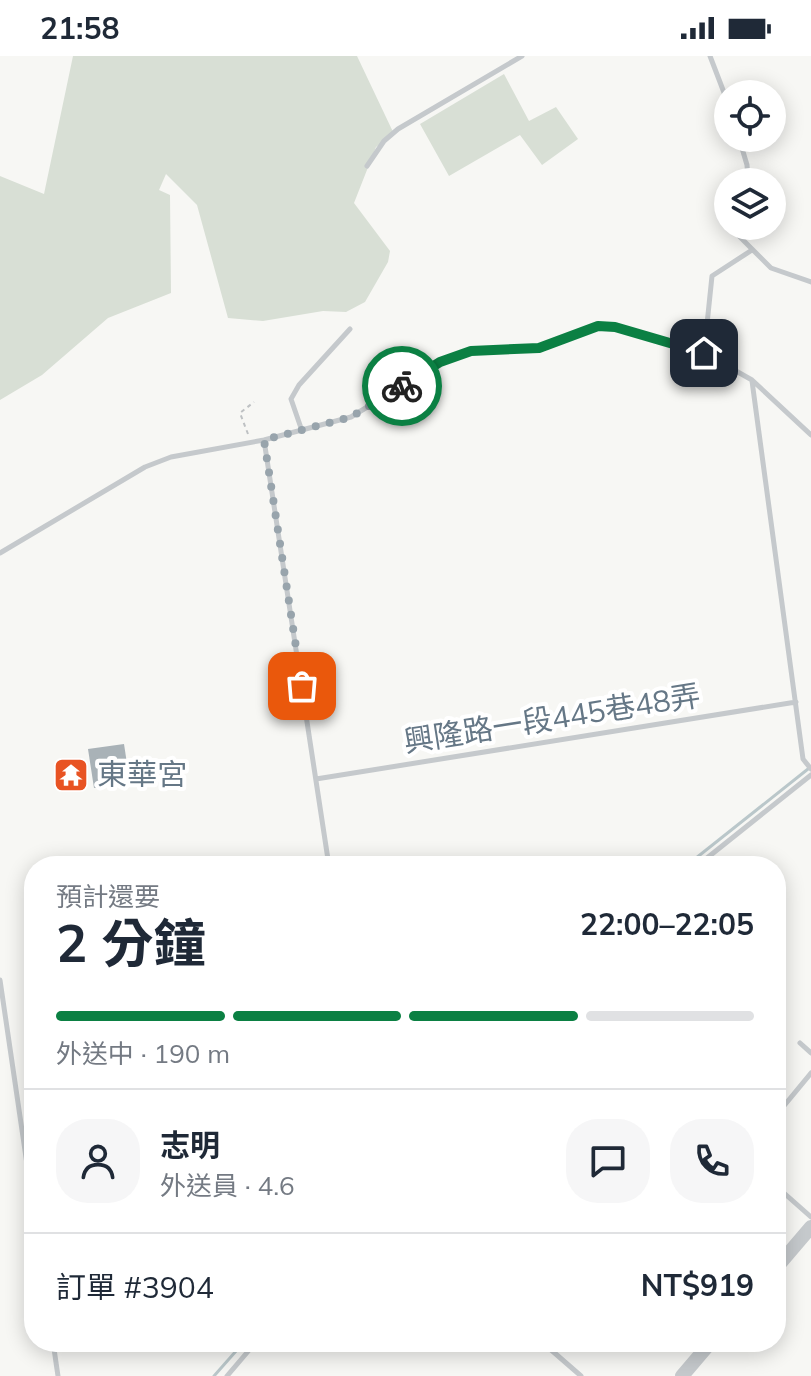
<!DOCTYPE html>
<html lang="zh-TW">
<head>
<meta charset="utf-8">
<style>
	:root { --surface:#fff; --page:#f6f6f7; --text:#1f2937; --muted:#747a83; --line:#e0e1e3; --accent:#0b8043 }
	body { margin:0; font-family:Mulish,"Noto Sans TC",sans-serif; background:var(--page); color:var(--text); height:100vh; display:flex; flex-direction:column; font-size:30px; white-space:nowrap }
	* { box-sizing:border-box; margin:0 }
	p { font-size:26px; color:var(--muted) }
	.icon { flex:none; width:44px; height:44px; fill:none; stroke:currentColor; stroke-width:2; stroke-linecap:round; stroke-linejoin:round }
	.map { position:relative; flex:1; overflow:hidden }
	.details { position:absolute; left:24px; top:800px; width:762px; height:496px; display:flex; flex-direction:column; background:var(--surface); border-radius:32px; box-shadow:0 4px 20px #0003 }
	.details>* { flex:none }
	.fabs { position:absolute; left:714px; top:24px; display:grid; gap:16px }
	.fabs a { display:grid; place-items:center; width:72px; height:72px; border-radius:50%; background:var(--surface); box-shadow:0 4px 20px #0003; font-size:40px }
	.pin { position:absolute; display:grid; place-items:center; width:68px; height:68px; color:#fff; margin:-34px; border-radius:16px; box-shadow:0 4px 12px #0006 }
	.courier { position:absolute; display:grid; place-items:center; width:80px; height:80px; margin:-40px; border:6px solid #0b8043; border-radius:50%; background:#fff; color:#222; box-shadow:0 2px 10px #0007 }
	.headline em { font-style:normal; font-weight:700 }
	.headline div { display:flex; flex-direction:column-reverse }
	.headline { display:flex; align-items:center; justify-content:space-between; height:136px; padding:0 32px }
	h1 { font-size:52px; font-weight:700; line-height:60px }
	.bar { display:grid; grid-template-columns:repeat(4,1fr); gap:12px 8px; align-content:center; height:96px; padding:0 32px }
	.bar i { height:10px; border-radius:6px; background:var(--line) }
	.bar .current { background:var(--accent) }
	.bar p { grid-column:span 4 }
	.line { display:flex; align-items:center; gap:20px; padding:0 32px; border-top:2px solid var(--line) }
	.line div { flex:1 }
	.round { display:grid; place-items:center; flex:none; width:84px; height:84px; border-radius:32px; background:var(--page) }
	.status { display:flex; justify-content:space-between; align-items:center; height:56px; padding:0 40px; background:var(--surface); direction:ltr }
	.status svg { height:22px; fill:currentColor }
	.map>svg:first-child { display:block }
</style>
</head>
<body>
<div class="status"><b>21:58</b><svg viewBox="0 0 49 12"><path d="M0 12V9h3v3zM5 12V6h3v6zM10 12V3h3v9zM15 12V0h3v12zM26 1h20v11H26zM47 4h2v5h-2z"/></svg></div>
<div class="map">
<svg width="811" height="1320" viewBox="0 0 811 1320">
	<rect width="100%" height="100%" fill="#f7f7f4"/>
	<!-- green -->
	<path fill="#d8dfd5" d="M 73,0 L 357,0 L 394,78 L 376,91 L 354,147 L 390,195 L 388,206 L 365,246 L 346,256 L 323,255 L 263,265 L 228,262 L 197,149 L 166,118 L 159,134 L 170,139 L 171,237 L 108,262 L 42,319 L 0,344 L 0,120 L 44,138 Z
		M 504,18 L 529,65 L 556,51 L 578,83 L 542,109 L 520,79 L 449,120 L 420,68 Z"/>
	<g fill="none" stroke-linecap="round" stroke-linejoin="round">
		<!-- stream -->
		<path stroke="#bac7ca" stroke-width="3" d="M 686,810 L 808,713
			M 214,1320 L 244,1286"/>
	</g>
	<!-- building -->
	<path fill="#a9b2b7" d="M 124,688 L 130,727 L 94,732 L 88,693 Z"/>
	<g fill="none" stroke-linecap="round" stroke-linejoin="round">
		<!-- path -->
		<path stroke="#bec1c3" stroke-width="2" stroke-dasharray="4 4" stroke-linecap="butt" d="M 248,378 L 240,357 L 254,346"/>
		<!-- service -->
		<path stroke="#c5c9cc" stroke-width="5" d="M 710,0 L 728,47
			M 739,82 L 747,109 L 748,126
			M 367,110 L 384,85 L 398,73 L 522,0
			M 737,170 L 735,176 L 771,212 L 811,226
			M 704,297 L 712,220 L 752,194
			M 752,325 L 803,703 L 811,713
			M 301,372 L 291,343 L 299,329 L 350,273
			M 264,384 L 329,810
			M 0,497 L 145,411 L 171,401 L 264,384 L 351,361 L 440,306 L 471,295 L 539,292 L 598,270 L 615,271 L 704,297 L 752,324 L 811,379
			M 316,723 L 796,646
			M 697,810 L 811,719
			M 0,924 L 34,1156
			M 800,987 L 811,997
			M 783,1051 L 811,1017
			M 776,1130 L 811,1161
			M 53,1286 L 58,1320
			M 542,1286 L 581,1320
			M 227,1320 L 256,1286"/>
		<!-- tertiary -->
		<path stroke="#c5c9cc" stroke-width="14" d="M 776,1212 L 811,1171
			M 682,1320 L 711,1286"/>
	</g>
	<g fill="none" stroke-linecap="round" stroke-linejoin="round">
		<!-- done -->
		<path stroke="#98a4ac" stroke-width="8" stroke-dasharray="0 14.4" d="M 302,630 L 264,384 L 351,361 L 402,330"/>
		<!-- route -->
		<path stroke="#0b8043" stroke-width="10" d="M 402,330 L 440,306 L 471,295 L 539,292 L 598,270 L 615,271 L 704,297"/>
	</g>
	<!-- icons -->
	<defs>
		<g id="temple-square" transform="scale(1.8)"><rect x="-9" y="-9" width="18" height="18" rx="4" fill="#e85323" stroke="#fff"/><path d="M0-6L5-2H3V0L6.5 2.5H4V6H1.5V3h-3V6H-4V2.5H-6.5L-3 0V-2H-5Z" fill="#fff"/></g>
	</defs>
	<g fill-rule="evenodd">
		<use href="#temple-square" x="71" y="719"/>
	</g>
	<g text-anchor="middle" stroke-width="8" stroke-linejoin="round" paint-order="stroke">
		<!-- street labels -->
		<g font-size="30" fill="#657786" stroke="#fff">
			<text transform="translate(552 663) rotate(-9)" y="10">興隆路一段445巷48弄</text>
		</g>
		<!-- poi labels -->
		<g font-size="30" fill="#657786" stroke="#fff" text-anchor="start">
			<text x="97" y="729">東華宮</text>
		</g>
	</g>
</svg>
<div class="fabs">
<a><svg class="icon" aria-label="locate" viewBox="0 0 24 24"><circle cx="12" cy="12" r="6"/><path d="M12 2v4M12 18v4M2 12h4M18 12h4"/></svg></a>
<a><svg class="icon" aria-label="layers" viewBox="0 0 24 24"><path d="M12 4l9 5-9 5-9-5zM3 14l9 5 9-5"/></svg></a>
</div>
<div class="pin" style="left:302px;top:630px;background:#ea580c"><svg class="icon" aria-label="bag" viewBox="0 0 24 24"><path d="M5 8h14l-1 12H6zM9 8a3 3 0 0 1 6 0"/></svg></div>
<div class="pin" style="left:704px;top:297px;background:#1f2937"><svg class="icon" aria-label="home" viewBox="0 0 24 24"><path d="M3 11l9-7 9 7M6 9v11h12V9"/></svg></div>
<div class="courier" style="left:402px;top:330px"><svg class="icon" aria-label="bike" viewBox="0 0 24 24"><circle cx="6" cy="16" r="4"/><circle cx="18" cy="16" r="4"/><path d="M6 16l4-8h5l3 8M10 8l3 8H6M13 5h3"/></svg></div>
<section class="details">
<div class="headline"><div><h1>2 分鐘</h1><p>預計還要</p></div><em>22:00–22:05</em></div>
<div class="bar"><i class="current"></i><i class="current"></i><i class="current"></i><i></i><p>外送中 · 190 m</p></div>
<div class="line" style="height:144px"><a class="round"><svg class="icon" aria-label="person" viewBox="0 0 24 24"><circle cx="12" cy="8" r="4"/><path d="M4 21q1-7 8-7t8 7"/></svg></a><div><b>志明</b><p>外送員 · 4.6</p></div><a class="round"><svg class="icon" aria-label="chat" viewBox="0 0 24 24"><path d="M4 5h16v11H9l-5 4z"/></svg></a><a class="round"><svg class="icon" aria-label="phone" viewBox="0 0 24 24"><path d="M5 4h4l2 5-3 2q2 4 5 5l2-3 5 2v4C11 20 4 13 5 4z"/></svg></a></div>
<div class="line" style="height:104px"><div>訂單 #3904</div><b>NT$919</b></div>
</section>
</div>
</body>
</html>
